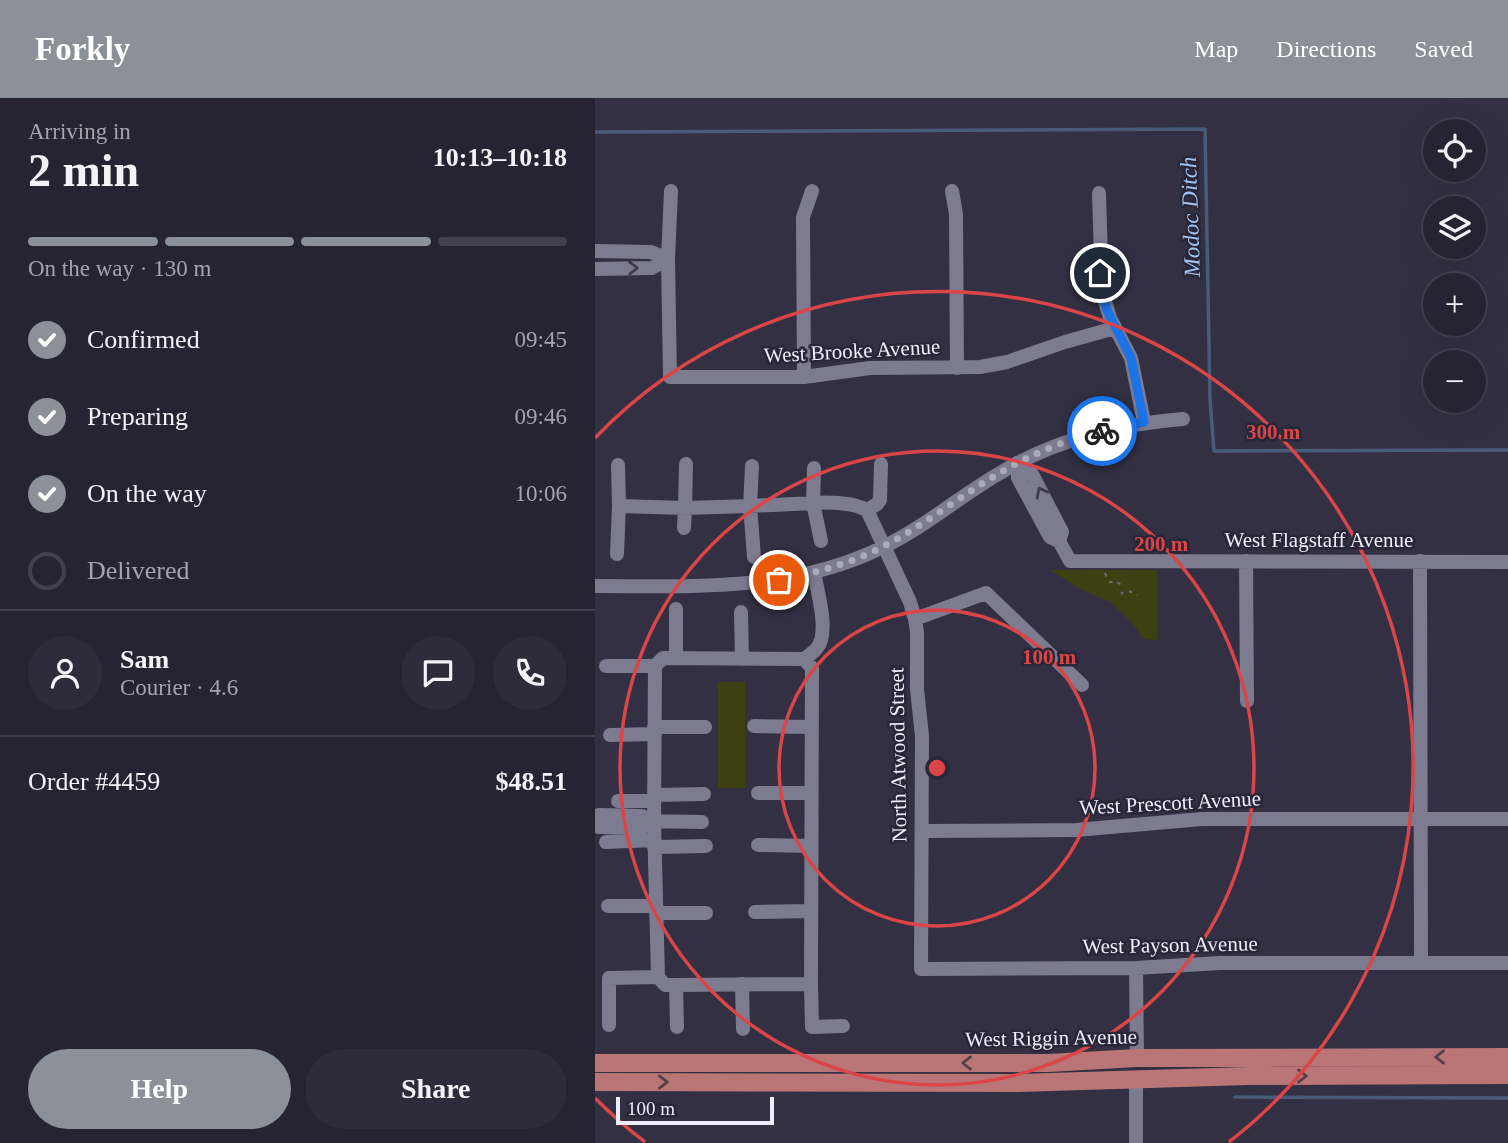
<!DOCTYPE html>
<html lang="en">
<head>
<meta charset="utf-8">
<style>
	:root { --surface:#262432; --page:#2e2c3a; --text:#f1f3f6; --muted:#a4a4ac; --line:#42414d; --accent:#8c9099 }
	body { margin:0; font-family:Georgia,serif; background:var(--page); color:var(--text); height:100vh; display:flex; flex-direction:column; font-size:26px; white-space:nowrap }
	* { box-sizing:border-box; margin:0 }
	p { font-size:23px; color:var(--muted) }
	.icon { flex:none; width:38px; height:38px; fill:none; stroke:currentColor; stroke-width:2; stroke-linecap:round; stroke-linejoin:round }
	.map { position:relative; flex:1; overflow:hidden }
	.panel { display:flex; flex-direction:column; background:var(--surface); width:595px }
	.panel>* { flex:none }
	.controls { position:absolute; left:828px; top:21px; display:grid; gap:14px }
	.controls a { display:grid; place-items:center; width:63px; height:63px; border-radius:50%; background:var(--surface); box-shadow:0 7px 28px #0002,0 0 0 2px var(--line); font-size:35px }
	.scale { position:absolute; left:21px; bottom:18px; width:158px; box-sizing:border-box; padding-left:7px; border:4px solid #eeedf9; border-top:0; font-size:19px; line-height:24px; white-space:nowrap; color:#eeedf9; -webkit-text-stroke:5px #282637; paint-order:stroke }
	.pin { position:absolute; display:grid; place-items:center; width:60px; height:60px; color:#fff; margin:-30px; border:4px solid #fff; border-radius:50%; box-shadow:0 2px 7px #0007 }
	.courier { position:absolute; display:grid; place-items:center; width:70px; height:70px; margin:-35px; border:5px solid #1a73e8; border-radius:50%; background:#fff; color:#222; box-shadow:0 2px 9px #0007 }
	.headline em { font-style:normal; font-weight:700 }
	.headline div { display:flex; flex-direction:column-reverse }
	.headline { display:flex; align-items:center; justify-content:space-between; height:119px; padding:0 28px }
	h1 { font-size:46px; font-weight:700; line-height:52px }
	.bar { display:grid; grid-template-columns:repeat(4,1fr); gap:10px 7px; align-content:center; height:84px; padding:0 28px }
	.bar i { height:9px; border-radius:5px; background:var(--line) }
	.bar .current { background:var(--accent) }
	.bar p { grid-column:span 4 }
	.line { display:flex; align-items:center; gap:18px; padding:0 28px; border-top:2px solid var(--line) }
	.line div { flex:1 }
	.round { display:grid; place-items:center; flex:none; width:74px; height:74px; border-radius:37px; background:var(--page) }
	ol { padding:0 28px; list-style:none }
	li { display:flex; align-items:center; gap:21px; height:77px }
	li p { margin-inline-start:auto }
	li .icon { padding:7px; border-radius:50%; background:var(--accent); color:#fff; stroke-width:4 }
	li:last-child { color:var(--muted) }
	li i { width:38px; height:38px; border:4px solid var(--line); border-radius:50% }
	.cta { display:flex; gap:14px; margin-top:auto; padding:14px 28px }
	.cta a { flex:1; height:80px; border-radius:42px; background:var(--accent); color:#fff; font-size:28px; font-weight:700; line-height:80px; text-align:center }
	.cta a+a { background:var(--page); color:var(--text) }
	header { display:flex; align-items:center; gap:42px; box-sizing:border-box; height:98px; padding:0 35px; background:var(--accent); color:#fff }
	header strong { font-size:33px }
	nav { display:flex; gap:38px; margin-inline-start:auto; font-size:24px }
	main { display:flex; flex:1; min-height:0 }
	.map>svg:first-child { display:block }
</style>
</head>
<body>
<header>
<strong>Forkly</strong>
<nav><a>Map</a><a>Directions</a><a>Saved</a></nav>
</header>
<main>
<section class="panel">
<div class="headline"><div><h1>2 min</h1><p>Arriving in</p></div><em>10:13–10:18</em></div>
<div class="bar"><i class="current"></i><i class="current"></i><i class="current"></i><i></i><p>On the way · 130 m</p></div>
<ol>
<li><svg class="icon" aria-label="check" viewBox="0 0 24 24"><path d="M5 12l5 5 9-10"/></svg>Confirmed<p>09:45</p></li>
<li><svg class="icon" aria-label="check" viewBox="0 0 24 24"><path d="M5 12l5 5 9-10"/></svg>Preparing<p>09:46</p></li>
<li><svg class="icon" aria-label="check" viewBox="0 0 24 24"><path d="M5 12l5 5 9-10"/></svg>On the way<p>10:06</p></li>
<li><i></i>Delivered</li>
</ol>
<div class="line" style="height:126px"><a class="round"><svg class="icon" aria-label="person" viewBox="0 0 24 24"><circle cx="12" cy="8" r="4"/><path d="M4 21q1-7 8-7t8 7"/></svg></a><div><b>Sam</b><p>Courier · 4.6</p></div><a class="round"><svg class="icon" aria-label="chat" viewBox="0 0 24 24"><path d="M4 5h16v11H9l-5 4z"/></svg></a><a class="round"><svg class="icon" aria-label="phone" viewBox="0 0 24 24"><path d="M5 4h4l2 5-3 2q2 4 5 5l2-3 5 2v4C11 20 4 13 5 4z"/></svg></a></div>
<div class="line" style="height:91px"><div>Order #4459</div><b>$48.51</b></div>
<div class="cta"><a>Help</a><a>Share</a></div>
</section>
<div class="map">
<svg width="913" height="1045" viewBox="0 0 913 1045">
	<rect width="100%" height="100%" fill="#323042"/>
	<!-- green -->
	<path fill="#3d4010" d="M 456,472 L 562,472 L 562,542 L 548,541 L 539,527 L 516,504 L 485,491 Z
		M 123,584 L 150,584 L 150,690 L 123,690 Z"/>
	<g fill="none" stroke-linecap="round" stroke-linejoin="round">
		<!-- stream -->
		<path stroke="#485b78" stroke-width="3.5" d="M 0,34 L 610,31 L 615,301 L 619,353 L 913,352
			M 640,999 L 913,1000"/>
		<!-- path -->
		<path stroke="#6e6d7d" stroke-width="2" stroke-dasharray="3.5 5" stroke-linecap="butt" d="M 510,475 L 512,481
			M 514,484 L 522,484 L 528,488
			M 534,493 L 542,497
			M 526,496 L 528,494"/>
		<!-- minor -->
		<path stroke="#7d7b90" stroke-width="14" d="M 76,93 L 73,161 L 75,279 L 209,279 L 275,270 L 385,269 L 412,264 L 470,244 L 520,230
			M 357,93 L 361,116 L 362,270
			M 504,95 L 507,193 L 515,220 L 536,260 L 549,324
			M 0,153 L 56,154 L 73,161
			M 0,171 L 57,170 L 73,161
			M 209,279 L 208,119 L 217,93
			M 422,365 L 423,380 L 455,439 L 464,443 L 475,463 L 913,464
			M 422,365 L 435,374 L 438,378 L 467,434 L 464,443
			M 286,366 L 285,402 L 282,406 L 272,412 L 315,504 L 320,521 L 322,534 L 322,591 L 327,638 L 326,871 L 541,870 L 625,865 L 913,865
			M 23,367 L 24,408 L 90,410 L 91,366
			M 219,370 L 218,405 C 235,404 257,404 272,412
			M 89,430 L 90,410 L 155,408 L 157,368
			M 22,456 L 24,408
			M 159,459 L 155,408 L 218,405 L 226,443
			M 651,463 L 652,603
			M 825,463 L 826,865
			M 0,488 C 98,488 198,494 288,449 C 330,429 365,398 405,375 C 461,341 523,326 588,321
			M 81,511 L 81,560
			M 146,514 L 147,561
			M 320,521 L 391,495 L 487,587
			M 68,560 L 209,561 L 217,570 L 216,886 L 81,887 L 70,887 L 63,879 L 59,724 L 60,568 Z
			M 209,561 C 213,558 219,554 222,550 C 235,535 222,492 219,474
			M 11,568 L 60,568
			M 159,628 L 217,629
			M 59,629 L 110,629
			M 15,637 L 60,636
			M 163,695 L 216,695
			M 59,697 L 109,696
			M 23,703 L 59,703
			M 0,723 L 4,717 L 47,718 L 52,723 L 107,724
			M 0,724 L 4,729 L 47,730 L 52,723
			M 327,733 L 481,732 L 607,721 L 913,721
			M 11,744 L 59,742
			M 163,747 L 216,748
			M 59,749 L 111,748
			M 13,808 L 61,808
			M 160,814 L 216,813
			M 61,815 L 111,815
			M 541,870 L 542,960
			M 147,886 L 148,931
			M 216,886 L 217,929 L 248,928
			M 81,887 L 82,929
			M 14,927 L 14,880 L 63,879
			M 541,982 L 541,1045"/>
		<!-- major -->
		<path stroke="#ba7577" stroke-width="18" d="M 0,965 L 453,965 L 542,960 L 913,959
			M 0,984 L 423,985 L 652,978 L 913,977"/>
	</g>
	<!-- one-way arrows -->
	<defs><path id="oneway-chevron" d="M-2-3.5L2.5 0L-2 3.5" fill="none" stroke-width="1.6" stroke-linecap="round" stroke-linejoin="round" transform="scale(1.75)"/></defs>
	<g stroke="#3d3b4d">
		<use href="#oneway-chevron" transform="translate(38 170) rotate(-1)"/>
		<use href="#oneway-chevron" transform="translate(446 394) rotate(-118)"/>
	</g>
	<g stroke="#543e4a">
		<use href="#oneway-chevron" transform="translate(845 959) rotate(180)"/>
		<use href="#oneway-chevron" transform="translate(372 965) rotate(-180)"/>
		<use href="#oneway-chevron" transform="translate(707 978)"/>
		<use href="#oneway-chevron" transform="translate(68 984)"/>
	</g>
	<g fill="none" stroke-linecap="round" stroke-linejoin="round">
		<!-- done -->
		<path stroke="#acabb9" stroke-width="7" stroke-dasharray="0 12.6" d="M 184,482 C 220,475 258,465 291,447 C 332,425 368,396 408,373 C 439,355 473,341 507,333"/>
		<!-- route -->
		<path stroke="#1a73e8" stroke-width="9" d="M 505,175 L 507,192 L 511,210 L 536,260 L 549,324 L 507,333"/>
	</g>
	<!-- distance rings -->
	<g fill="none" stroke="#da4647" stroke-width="3.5">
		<circle cx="342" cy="670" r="158"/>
		<circle cx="342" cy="670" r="317"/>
		<path d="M50 1044A475 475 0 0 1 0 1000M0 340A475 475 0 1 1 634 1044"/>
	</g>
	<g text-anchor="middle" stroke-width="5" stroke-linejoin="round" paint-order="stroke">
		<!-- street labels -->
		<g font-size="21" fill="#eeedf9" stroke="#282637">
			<text transform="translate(257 253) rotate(-3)" y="7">West Brooke Avenue</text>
			<text x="724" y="449">West Flagstaff Avenue</text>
			<text transform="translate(303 657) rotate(-91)" y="7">North Atwood Street</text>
			<text transform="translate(575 705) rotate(-3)" y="7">West Prescott Avenue</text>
			<text transform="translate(575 847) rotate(-1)" y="7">West Payson Avenue</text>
			<text transform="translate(456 940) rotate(-1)" y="7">West Riggin Avenue</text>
		</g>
		<!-- water labels -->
		<g font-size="23" font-style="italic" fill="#a0c3f0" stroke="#282637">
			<text transform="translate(595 119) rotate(-92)" y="8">Modoc Ditch</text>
		</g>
	</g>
	<circle cx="342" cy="670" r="10" fill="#da4647" stroke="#282637" stroke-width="3.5"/>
	<g font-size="21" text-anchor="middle" font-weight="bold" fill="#da4647" stroke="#282637" stroke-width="5" stroke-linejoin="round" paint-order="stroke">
		<text x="678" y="341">300 m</text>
		<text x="566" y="453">200 m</text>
		<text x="454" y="566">100 m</text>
	</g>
</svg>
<div class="controls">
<a><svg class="icon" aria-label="locate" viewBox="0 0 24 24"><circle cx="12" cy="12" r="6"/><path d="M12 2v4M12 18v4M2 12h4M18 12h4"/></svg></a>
<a><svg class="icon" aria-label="layers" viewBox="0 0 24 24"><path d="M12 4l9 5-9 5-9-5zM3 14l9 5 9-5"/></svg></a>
<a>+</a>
<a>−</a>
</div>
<div class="scale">100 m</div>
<div class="pin" style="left:184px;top:482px;background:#ea580c"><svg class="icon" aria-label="bag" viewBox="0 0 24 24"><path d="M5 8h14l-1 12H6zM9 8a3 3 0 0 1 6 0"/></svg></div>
<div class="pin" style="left:505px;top:175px;background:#1f2937"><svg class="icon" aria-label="home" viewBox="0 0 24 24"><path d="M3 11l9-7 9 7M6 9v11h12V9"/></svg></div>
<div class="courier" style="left:507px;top:333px"><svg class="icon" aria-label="bike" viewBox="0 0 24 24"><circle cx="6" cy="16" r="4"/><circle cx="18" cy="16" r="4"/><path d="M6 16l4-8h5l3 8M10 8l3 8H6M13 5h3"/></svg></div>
</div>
</main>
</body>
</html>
